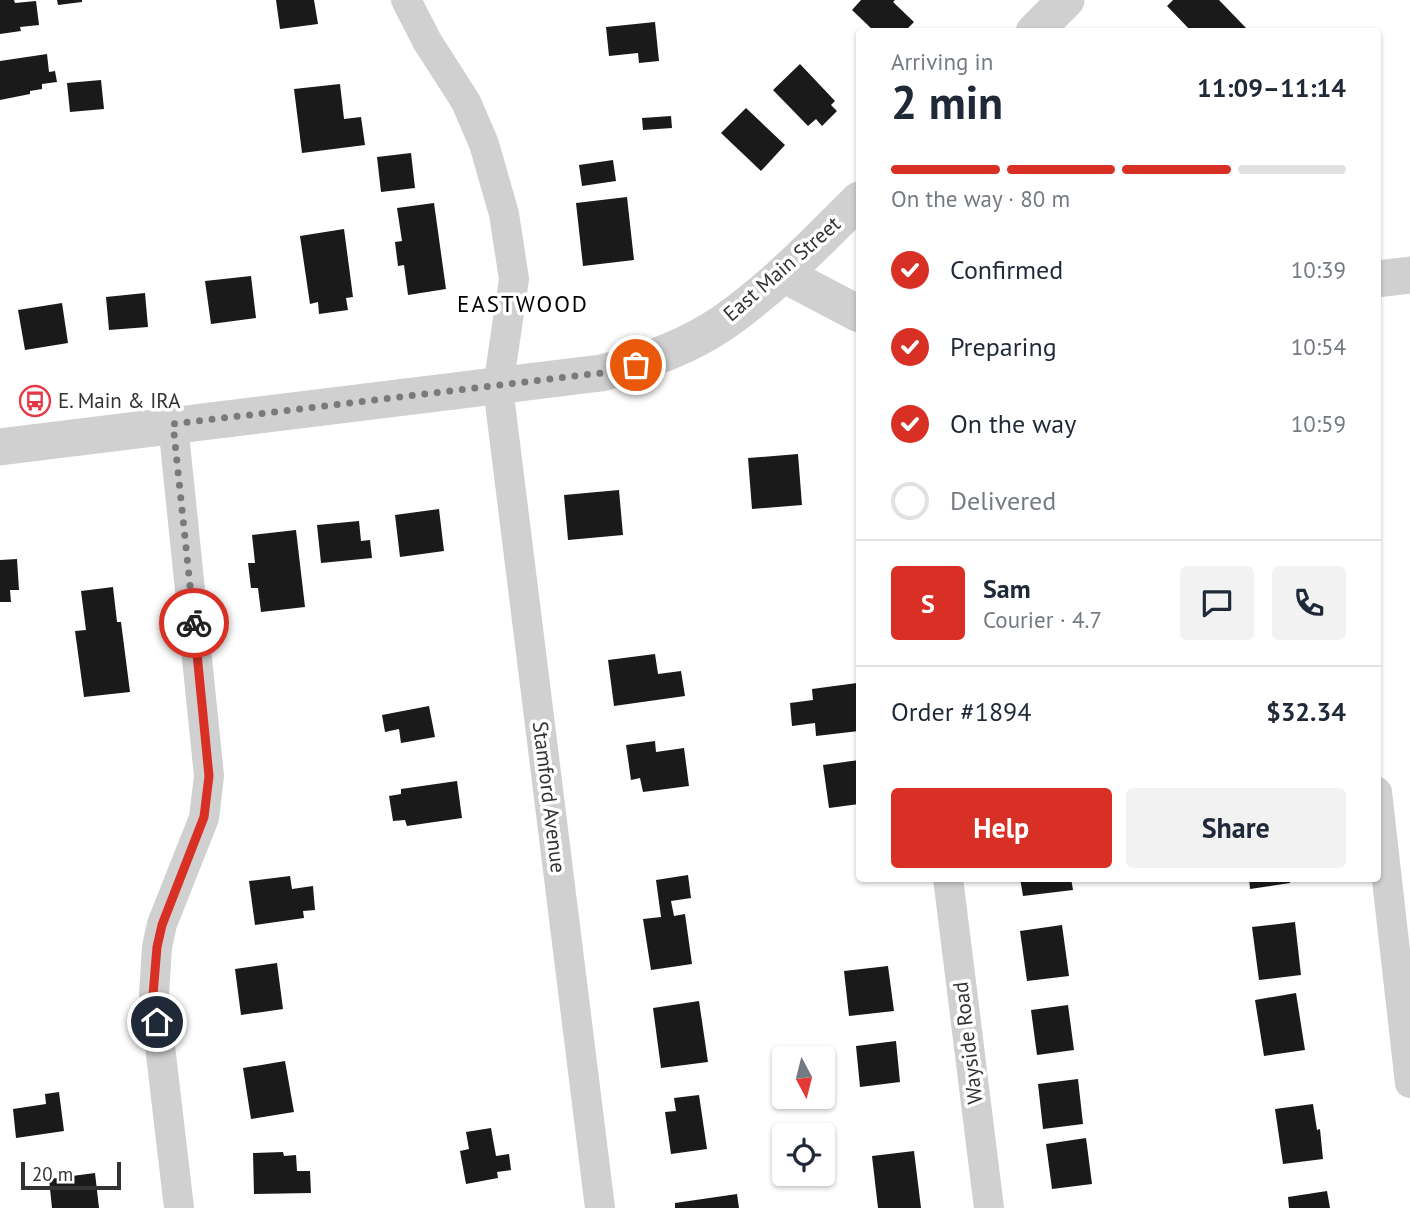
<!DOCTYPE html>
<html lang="en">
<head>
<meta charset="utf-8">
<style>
	:root { --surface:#fff; --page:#f2f2f3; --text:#1f2937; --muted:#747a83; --line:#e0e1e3; --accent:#d93025 }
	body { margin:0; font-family:"PT Sans",sans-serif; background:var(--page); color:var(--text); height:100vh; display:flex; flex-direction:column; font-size:26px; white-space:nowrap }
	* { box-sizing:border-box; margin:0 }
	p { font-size:23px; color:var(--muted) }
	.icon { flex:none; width:38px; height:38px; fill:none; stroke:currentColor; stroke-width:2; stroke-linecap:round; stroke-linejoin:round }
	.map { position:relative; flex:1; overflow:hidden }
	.side { position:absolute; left:856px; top:28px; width:525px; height:854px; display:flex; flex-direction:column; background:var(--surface); border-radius:7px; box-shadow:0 2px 5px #0004 }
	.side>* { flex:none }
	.needle { width:46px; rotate:173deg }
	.tools { position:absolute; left:772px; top:1046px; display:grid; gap:14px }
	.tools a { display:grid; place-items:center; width:63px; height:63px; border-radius:7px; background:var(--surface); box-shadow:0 2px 5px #0004; font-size:35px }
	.scale { position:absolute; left:21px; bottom:18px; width:100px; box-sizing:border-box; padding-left:7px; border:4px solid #333; border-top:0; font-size:19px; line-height:24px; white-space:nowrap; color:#333; -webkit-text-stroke:5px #fff; paint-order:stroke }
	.pin { position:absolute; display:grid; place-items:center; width:60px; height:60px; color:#fff; margin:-30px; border:4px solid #fff; border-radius:50%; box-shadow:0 2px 7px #0007 }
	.courier { position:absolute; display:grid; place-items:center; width:70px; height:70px; margin:-35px; border:5px solid #d93025; border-radius:50%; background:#fff; color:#222; box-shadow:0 2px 9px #0007 }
	.head em { font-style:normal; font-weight:700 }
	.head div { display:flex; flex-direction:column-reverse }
	.head { display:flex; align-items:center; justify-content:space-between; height:119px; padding:0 35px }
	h1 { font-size:46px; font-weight:700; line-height:52px }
	.bar { display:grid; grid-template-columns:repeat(4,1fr); gap:10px 7px; align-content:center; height:84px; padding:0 35px }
	.bar i { height:9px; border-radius:5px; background:var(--line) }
	.bar .on { background:var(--accent) }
	.bar p { grid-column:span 4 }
	.line { display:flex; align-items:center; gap:18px; padding:0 35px; border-top:2px solid var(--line) }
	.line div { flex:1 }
	.round { display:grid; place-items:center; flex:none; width:74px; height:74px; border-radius:7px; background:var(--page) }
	ol { padding:0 35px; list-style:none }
	li { display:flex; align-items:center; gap:21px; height:77px }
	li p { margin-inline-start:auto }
	li .icon { padding:7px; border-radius:50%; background:var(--accent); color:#fff; stroke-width:4 }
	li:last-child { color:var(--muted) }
	li i { width:38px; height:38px; border:4px solid var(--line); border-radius:50% }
	.action { display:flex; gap:14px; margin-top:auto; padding:14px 35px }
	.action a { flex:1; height:80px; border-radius:7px; background:var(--accent); color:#fff; font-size:28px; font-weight:700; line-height:80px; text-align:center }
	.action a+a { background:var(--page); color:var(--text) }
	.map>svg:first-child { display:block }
</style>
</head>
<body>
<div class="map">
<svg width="1410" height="1208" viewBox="0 0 1410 1208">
	<rect width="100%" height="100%" fill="#fff"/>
	<!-- building -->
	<path fill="#1a1a1a" d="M 0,0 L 14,0 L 15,3 L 36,1 L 39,25 L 20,27 L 21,31 L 0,34 Z
		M 57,0 L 82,0 L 82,2 L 58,5 Z
		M 276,0 L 314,0 L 318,24 L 280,29 Z
		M 861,0 L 895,0 L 893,2 L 914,22 L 904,32 L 875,32 L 852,10 Z
		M 1173,0 L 1219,0 L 1247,29 L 1244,32 L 1192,32 L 1167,6 Z
		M 655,22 L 659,61 L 639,63 L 638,53 L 609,56 L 606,27 Z
		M 47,54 L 49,72 L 55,71 L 57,82 L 42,84 L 42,89 L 30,91 L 30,94 L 0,100 L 0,61 Z
		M 800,64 L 835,101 L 831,105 L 837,111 L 822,126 L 816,119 L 808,126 L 773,90 Z
		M 101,80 L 104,109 L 70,112 L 67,83 Z
		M 340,84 L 344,119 L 361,117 L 365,145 L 302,153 L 294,89 Z
		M 746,108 L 785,145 L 761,171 L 721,133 Z
		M 671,116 L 672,128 L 643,130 L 642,118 Z
		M 411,153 L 415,188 L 381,192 L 377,157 Z
		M 613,160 L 616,181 L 582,186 L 579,165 Z
		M 627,197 L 634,260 L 583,266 L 576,203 Z
		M 434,203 L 446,289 L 408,295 L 404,265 L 398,266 L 395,242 L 402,241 L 397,208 Z
		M 344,229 L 353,297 L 346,298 L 348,310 L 319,314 L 318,302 L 310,304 L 300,236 Z
		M 251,276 L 256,318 L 211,324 L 205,281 Z
		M 145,293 L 148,327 L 109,330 L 106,297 Z
		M 62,303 L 68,343 L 25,350 L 18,310 Z
		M 798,454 L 802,505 L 752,509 L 748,458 Z
		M 619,490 L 623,535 L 568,540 L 564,495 Z
		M 439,509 L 444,551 L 400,557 L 395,515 Z
		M 359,521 L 361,541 L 370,540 L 372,558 L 321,563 L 317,525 Z
		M 296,530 L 305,607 L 261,612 L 258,588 L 251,588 L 248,563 L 255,563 L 252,535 Z
		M 17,559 L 19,590 L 10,590 L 11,602 L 0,602 L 0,560 Z
		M 113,587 L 117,622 L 121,622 L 130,692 L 84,697 L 75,631 L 86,630 L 81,591 Z
		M 655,654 L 658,674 L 681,671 L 685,696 L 614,706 L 608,660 Z
		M 857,683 L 859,731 L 816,736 L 815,723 L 792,726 L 790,703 L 813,700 L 812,689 Z
		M 429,706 L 435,737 L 401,743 L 399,729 L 385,732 L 382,715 Z
		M 655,741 L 656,752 L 684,748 L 689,786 L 643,792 L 640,778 L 631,780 L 626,745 Z
		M 859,760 L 859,804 L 829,808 L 823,765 Z
		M 457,781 L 462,818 L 407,826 L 405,820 L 393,821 L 389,796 L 401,794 L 401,789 Z
		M 688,875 L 691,898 L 671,901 L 674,916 L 685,914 L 692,964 L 651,970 L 643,919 L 661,917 L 656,880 Z
		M 290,876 L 292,889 L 313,886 L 315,910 L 303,911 L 304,918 L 255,925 L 249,881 Z
		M 1020,878 L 1071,878 L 1073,890 L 1023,896 Z
		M 1249,878 L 1290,878 L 1290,883 L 1250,889 Z
		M 1295,922 L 1301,975 L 1259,980 L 1252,927 Z
		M 1062,925 L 1069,976 L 1027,981 L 1020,931 Z
		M 277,963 L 283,1009 L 241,1015 L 235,969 Z
		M 888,966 L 894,1011 L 849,1016 L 844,971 Z
		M 1296,993 L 1305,1050 L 1264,1056 L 1255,1000 Z
		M 699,1001 L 708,1062 L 661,1068 L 653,1008 Z
		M 1068,1005 L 1074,1050 L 1037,1055 L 1031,1010 Z
		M 896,1041 L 900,1082 L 860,1087 L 856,1046 Z
		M 285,1061 L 294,1112 L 251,1119 L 243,1068 Z
		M 1078,1079 L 1083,1124 L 1043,1129 L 1038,1084 Z
		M 59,1092 L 64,1131 L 16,1138 L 13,1109 L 46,1104 L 45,1094 Z
		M 699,1095 L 707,1149 L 671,1154 L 665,1112 L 676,1111 L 674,1098 Z
		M 1313,1104 L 1317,1130 L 1320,1129 L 1323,1159 L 1283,1164 L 1275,1109 Z
		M 491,1128 L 496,1156 L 509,1154 L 511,1170 L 497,1172 L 498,1178 L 466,1184 L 460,1151 L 469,1149 L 466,1132 Z
		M 1086,1138 L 1092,1184 L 1052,1189 L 1046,1144 Z
		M 914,1151 L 921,1208 L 878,1208 L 872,1156 Z
		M 283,1152 L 284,1156 L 296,1155 L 297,1171 L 310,1171 L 311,1193 L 254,1194 L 253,1153 Z
		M 95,1173 L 99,1208 L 52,1208 L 49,1179 Z
		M 1327,1191 L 1330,1208 L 1289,1208 L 1288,1197 Z
		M 737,1194 L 739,1208 L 675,1208 L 675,1203 Z"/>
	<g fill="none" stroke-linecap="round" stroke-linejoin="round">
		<!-- minor -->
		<path stroke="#d0d0d0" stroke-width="30" d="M 406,0 L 427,41 L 466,102 L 484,144 L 504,214 L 514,279 L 498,387 L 600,1208
			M 173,424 L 209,776 L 204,818 L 162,924 L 157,947 L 154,995 L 179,1208
			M 1377,792 L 1410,1083
			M 948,878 L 989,1208"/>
		<!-- tertiary -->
		<path stroke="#d0d0d0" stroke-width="37" d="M 1034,32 L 1066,0
			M 783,274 L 859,314
			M 1377,279 L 1410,275
			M 0,447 L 601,373 C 643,363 688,347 724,322 C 774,287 816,243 859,200"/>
	</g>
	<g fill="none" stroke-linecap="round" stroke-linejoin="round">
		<!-- done -->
		<path stroke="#7a7a7a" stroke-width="7" stroke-dasharray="0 12.6" d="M 194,623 L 173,424 L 601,373 L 636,365"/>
		<!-- route -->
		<path stroke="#d93025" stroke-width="9" d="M 157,1022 L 153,995 L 157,947 L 162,925 L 204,817 L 209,776 L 194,623"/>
	</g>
	<!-- icons -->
	<defs>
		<g id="bus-ring" transform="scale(1.575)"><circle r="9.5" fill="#fff" stroke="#e63946" stroke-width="1.5"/><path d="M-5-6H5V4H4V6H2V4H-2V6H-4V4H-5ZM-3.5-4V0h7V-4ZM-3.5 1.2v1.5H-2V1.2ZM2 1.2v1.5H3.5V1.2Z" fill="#e63946"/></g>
	</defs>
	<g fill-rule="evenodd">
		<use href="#bus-ring" x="35" y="401"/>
	</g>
	<g text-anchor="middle" stroke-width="7" stroke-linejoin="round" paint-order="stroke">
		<!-- street labels -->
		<g font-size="21" fill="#333" stroke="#fff">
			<text transform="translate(782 269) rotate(-41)" y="7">East Main Street</text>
			<text transform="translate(549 797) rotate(83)" y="7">Stamford Avenue</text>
			<text transform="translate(968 1043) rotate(-97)" y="7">Wayside Road</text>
		</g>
		<!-- poi labels -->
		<g font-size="21" fill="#333" stroke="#fff" text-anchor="start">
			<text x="58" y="408">E. Main &amp; IRA</text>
		</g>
		<!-- neighbourhood labels -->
		<g font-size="23" letter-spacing="2" fill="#000" stroke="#fff">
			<text x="523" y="312">EASTWOOD</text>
		</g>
	</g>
</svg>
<div class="tools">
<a><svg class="needle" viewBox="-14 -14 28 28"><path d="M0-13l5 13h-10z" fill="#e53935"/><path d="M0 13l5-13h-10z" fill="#747a83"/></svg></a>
<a><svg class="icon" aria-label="locate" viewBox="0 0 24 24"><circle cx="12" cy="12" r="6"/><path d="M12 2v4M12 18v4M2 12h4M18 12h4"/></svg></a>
</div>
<div class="scale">20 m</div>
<div class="pin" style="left:636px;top:365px;background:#ea580c"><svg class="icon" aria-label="bag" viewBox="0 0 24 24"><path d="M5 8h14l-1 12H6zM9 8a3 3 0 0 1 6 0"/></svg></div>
<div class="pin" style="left:157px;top:1022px;background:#1f2937"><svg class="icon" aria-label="home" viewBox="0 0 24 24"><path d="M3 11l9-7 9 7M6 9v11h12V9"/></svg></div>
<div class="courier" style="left:194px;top:623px"><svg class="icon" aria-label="bike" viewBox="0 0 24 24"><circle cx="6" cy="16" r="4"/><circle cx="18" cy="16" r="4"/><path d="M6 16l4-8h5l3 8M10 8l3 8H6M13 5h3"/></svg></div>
<section class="side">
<div class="head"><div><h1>2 min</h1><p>Arriving in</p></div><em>11:09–11:14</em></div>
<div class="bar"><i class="on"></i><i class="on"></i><i class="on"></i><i></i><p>On the way · 80 m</p></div>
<ol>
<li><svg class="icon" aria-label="check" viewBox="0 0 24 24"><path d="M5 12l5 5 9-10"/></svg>Confirmed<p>10:39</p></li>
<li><svg class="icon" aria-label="check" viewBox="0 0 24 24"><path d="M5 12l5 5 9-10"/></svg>Preparing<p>10:54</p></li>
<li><svg class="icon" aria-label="check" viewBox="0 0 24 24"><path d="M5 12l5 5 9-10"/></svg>On the way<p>10:59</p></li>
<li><i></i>Delivered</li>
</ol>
<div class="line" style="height:126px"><b class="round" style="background:var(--accent);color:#fff">S</b><div><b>Sam</b><p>Courier · 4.7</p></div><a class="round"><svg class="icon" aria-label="chat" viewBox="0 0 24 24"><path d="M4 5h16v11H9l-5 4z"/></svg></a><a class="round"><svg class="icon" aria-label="phone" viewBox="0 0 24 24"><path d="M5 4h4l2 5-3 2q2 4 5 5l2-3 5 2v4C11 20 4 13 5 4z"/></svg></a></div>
<div class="line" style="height:91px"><div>Order #1894</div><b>$32.34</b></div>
<div class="action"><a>Help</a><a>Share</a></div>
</section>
</div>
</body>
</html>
